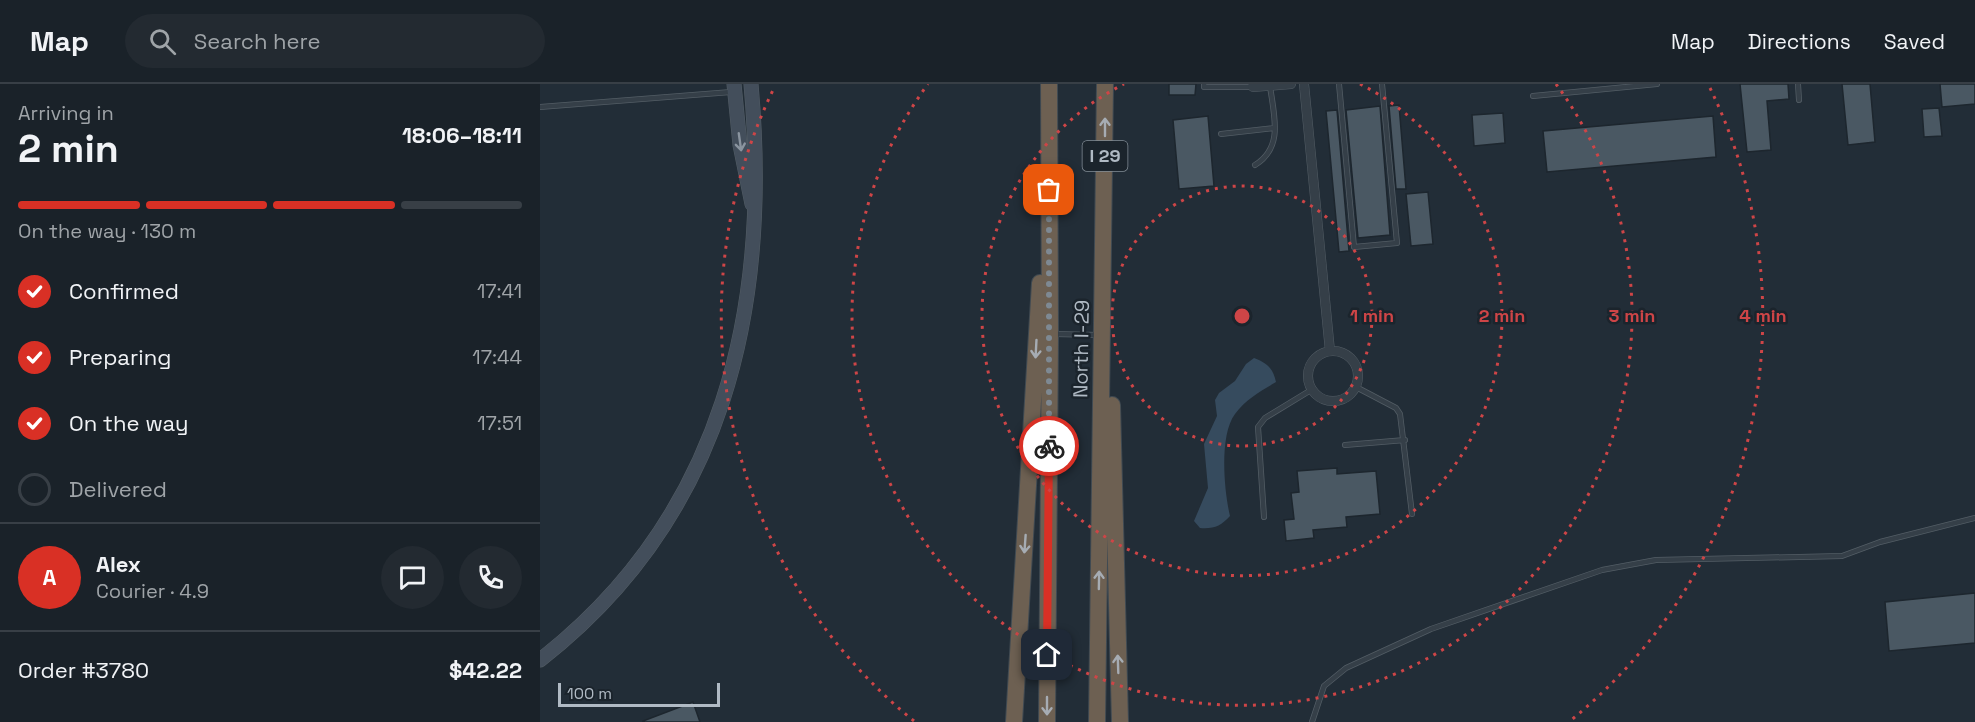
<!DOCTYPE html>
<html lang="en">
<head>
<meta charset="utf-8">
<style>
	:root { --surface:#1a2229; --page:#232a31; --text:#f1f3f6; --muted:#9fa4a8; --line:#383f46; --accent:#d93025 }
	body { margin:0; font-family:"Space Grotesk",sans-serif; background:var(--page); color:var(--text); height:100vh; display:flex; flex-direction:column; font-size:22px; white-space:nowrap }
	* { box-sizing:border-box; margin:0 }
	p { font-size:20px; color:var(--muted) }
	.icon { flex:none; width:33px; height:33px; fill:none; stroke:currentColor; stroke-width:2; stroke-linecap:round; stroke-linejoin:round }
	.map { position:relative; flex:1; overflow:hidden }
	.details { display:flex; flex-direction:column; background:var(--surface); width:540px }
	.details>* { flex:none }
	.scale { position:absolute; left:18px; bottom:15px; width:162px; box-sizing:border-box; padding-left:6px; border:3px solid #b0bac4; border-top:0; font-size:16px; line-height:21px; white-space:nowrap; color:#b0bac4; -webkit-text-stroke:4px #1b242c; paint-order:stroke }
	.pin { position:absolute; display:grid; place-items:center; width:51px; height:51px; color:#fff; margin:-26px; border-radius:12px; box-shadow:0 3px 9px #0006 }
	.courier { position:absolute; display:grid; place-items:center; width:60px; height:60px; margin:-30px; border:4px solid #d93025; border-radius:50%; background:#fff; color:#222; box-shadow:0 2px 8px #0007 }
	.summary em { font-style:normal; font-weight:700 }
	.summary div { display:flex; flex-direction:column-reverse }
	.summary { display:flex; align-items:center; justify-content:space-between; height:102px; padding:0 18px }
	h1 { font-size:39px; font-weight:700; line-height:45px }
	.bar { display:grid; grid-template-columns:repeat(4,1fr); gap:9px 6px; align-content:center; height:72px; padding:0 18px }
	.bar i { height:8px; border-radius:4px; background:var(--line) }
	.bar .selected { background:var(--accent) }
	.bar p { grid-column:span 4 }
	.line { display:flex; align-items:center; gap:15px; padding:0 18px; border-top:2px solid var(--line) }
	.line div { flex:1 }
	.round { display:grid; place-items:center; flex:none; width:63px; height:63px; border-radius:32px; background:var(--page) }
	ol { padding:0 18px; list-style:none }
	li { display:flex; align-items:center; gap:18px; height:66px }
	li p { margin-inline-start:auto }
	li .icon { padding:6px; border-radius:50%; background:var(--accent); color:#fff; stroke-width:4 }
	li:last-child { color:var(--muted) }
	li i { width:33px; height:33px; border:3px solid var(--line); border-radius:50% }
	header { display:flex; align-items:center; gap:36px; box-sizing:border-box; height:84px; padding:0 30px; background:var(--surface); border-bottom:2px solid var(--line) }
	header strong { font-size:28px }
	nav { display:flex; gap:33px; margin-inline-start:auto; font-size:21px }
	.search { width:420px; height:54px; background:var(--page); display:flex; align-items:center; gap:15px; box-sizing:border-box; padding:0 21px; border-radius:33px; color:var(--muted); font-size:22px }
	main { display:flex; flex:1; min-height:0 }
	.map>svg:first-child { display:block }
</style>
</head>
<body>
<header>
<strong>Map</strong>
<div class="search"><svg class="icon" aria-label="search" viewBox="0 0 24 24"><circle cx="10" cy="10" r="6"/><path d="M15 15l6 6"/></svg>Search here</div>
<nav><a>Map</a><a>Directions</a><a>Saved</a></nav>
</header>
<main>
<section class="details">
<div class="summary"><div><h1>2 min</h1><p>Arriving in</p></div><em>18:06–18:11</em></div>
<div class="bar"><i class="selected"></i><i class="selected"></i><i class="selected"></i><i></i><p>On the way · 130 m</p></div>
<ol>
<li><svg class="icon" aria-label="check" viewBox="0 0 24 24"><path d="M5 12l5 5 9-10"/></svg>Confirmed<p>17:41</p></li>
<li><svg class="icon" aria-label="check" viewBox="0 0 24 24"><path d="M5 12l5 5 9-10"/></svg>Preparing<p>17:44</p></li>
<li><svg class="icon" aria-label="check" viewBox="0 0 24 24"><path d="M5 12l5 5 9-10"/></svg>On the way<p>17:51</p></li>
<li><i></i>Delivered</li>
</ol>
<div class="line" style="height:108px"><b class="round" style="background:var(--accent);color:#fff">A</b><div><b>Alex</b><p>Courier · 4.9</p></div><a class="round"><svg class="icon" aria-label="chat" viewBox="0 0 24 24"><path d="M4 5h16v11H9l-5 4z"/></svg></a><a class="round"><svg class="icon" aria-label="phone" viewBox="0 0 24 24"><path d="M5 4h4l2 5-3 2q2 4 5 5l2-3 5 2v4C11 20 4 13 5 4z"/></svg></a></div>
<div class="line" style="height:78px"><div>Order #3780</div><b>$42.22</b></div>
</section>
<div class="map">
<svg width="1435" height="638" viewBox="0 0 1435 638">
	<rect width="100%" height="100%" fill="#222d37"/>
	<!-- water -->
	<path fill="#364b5e" d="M 714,274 C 727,279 733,284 736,298 C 721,307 706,315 695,330 C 679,351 684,407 690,432 C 681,442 674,445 660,444 L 654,437 L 668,404 L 664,360 L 677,332 L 675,316 L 679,309 L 695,297 L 706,280 Z"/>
	<!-- building -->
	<path fill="#4a5863" stroke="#1d262e" stroke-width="1.5" d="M 629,0 L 656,0 L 655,11 L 629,11 Z
		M 1200,0 L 1248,0 L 1249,15 L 1227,17 L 1231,66 L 1207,68 Z
		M 1302,0 L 1330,0 L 1335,58 L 1308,61 Z
		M 1400,0 L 1435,0 L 1435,20 L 1402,23 Z
		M 859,21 L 866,105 L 856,105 L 849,22 Z
		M 840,22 L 850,151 L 818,154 L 806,26 Z
		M 1399,24 L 1402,52 L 1384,53 L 1382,25 Z
		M 797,26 L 809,167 L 799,168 L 786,27 Z
		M 963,29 L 965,59 L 934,62 L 932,31 Z
		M 668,32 L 674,102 L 639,105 L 633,36 Z
		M 1173,32 L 1176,73 L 1007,88 L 1003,47 Z
		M 888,108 L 893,160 L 871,162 L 866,110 Z
		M 797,384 L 797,390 L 836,387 L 840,430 L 806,433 L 807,443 L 773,446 L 774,454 L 746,457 L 744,436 L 754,435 L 751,409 L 759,408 L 757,387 Z
		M 1435,509 L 1435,559 L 1349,567 L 1345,518 Z
		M 153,618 L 160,638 L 103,638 L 103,637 Z"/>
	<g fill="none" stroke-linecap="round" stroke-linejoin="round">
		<!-- lane casing -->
		<g stroke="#535d65" stroke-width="6">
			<path id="lane" d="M 664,0 L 664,3 L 713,3
				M 799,0 L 814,163 L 857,159 L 842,0
				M 1258,0 L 1259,16
				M 993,12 L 1117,0
				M 0,23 L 191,8
				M 681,50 L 734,44
				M 715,81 C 744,63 734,32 730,2
				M 514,250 L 559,251
				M 816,303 L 856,324 L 860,330 L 872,430
				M 805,361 L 865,356
				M 724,433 L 718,343 L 725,334 L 771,306
				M 772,638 L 784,602 L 806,584 L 891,545 L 1062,486 L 1116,476 L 1302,472 L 1340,458 L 1435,434"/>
		</g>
		<!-- street casing -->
		<g stroke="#535d65" stroke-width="10">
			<path id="street" d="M 713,0 L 713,3 L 751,0
				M 764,0 L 790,267
				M768 292a25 25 0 1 1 50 0a25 25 0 1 1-50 0Z"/>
		</g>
		<!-- secondary casing -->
		<g stroke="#535d65" stroke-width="15">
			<path id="secondary" d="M 194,0 L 200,61 L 212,120
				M 0,576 C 185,432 231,223 211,0"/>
		</g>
		<!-- highway casing -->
		<g stroke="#404a52" stroke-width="18">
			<path id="highway" d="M 572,321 L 580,638
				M 474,638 L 500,199
				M 507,638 L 510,250 L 509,0
				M 557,638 L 565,0"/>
		</g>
		<!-- lane -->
		<use href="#lane" stroke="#353f48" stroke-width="4.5"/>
		<!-- street -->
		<use href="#street" stroke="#353f48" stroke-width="9"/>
		<!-- secondary -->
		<use href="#secondary" stroke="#434e5b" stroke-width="14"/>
		<!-- highway -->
		<use href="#highway" stroke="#6d6052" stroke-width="16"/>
	</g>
	<!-- one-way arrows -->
	<defs><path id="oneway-shaft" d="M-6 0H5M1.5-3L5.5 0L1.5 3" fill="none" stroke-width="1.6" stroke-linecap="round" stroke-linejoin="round" transform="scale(1.5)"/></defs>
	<g stroke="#a6acb3">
		<use href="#oneway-shaft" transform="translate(565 43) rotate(-90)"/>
		<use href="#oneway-shaft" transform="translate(496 265) rotate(93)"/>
		<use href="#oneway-shaft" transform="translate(485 460) rotate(94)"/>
		<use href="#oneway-shaft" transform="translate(559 496) rotate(-89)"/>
		<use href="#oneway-shaft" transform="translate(578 580) rotate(-92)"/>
		<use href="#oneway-shaft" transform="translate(507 622) rotate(90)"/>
	</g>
	<use stroke="#8a949f" href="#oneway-shaft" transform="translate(200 58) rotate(82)"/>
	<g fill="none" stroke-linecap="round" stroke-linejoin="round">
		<!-- done -->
		<path stroke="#7e8993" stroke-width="6" stroke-dasharray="0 10.8" d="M 509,362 L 509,106"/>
		<!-- route -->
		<path stroke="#d93025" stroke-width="8" d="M 507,571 L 509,362"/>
	</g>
	<!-- distance rings -->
	<g fill="none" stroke="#ce4547" stroke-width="3" stroke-dasharray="3 6">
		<circle cx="702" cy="232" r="130"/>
		<path d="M820 0A260 260 0 1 1 584 0"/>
		<path d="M1016 0A390 390 0 1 1 388 0"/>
		<path d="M374 637A521 521 0 0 1 234 4M1170 4A521 521 0 0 1 1030 637"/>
	</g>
	<g text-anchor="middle" stroke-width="5" stroke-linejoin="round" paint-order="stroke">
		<!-- shield labels -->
		<rect fill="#1b242c" stroke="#838d96" stroke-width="1.5" x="542.5" y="57" width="45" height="30" rx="4.5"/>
		<g font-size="18" font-weight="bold" fill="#b0bac4">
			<text x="565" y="78">I 29</text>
		</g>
		<!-- street labels -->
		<g font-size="20" fill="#b0bac4" stroke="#1b242c">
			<text transform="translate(541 265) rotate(-89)" y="7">North I-29</text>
		</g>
	</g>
	<circle cx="702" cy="232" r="9" fill="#ce4547" stroke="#1b242c" stroke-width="3"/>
	<g font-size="18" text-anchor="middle" font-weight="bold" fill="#ce4547" stroke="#1b242c" stroke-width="5" stroke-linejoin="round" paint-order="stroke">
		<text x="832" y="238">1 min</text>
		<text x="962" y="238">2 min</text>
		<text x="1092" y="238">3 min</text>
		<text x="1223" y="238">4 min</text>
	</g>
</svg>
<div class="scale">100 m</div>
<div class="pin" style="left:509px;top:106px;background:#ea580c"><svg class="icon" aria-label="bag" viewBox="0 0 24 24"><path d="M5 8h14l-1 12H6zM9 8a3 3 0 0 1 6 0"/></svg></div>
<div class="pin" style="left:507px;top:571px;background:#1f2937"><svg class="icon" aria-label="home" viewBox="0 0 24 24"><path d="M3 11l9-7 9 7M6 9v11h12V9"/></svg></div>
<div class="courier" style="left:509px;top:362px"><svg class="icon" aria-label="bike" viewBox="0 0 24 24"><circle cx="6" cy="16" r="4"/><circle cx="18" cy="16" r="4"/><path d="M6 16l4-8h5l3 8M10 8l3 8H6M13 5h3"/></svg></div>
</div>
</main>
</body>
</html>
